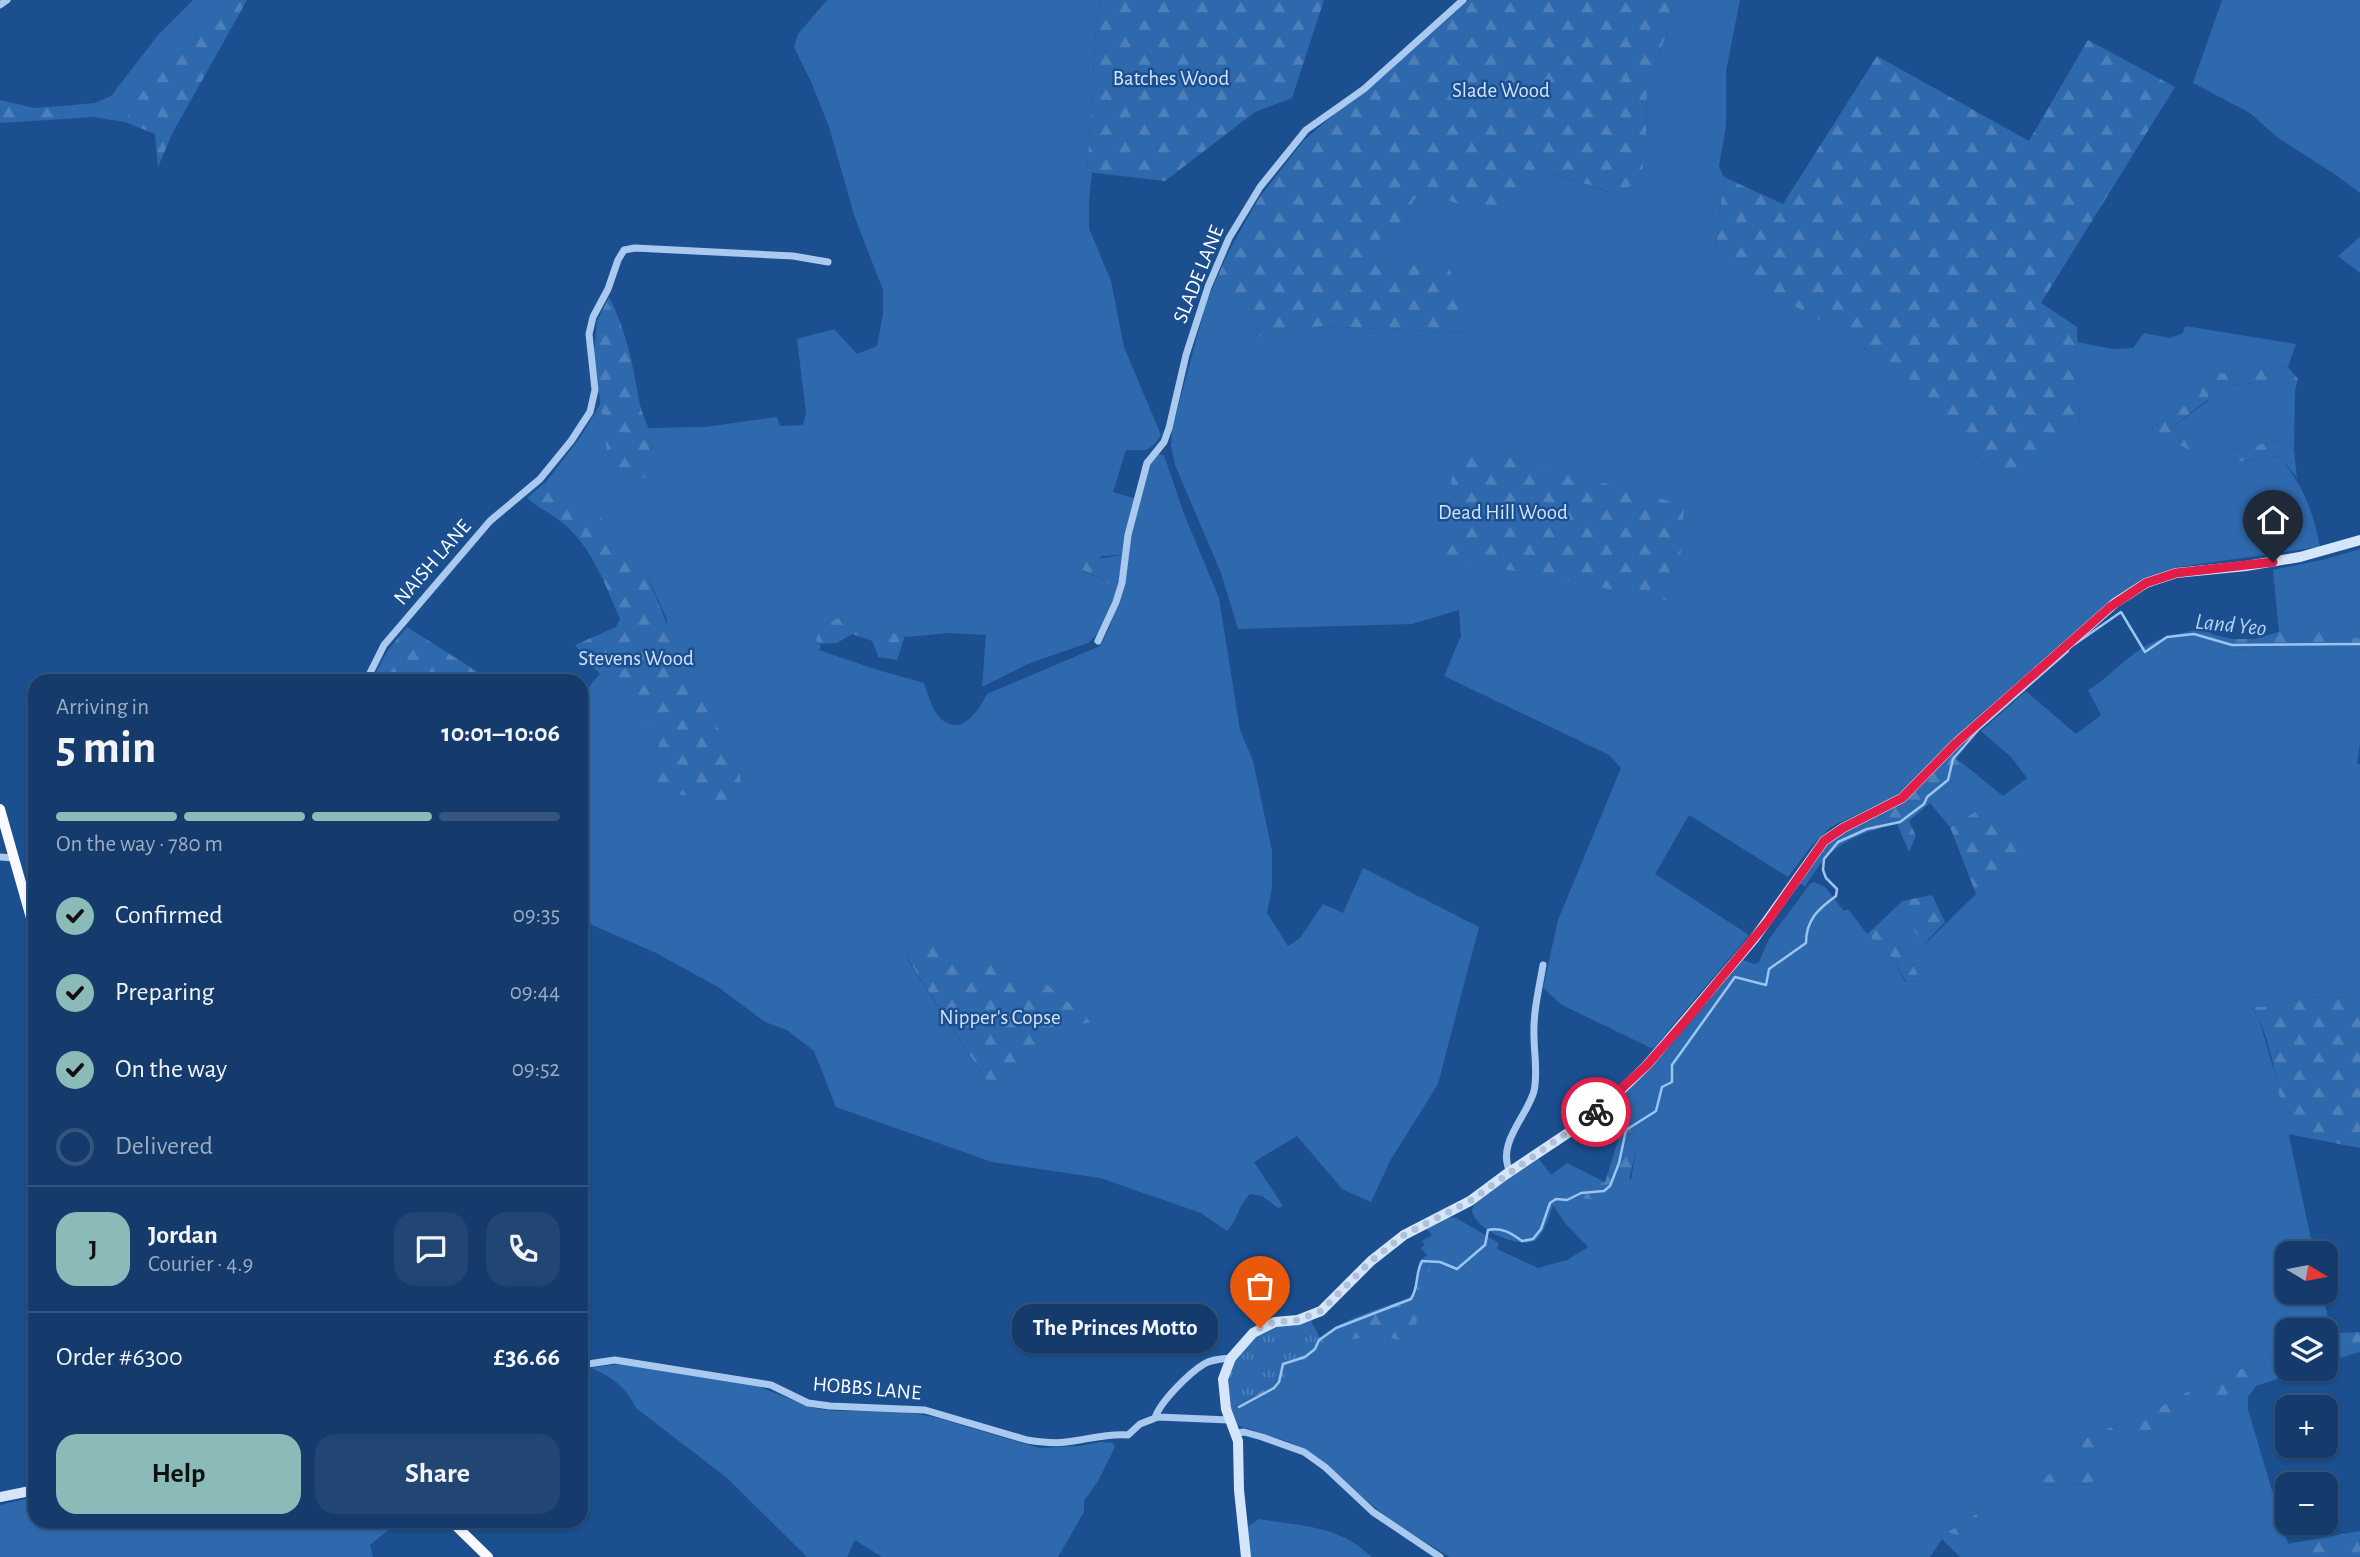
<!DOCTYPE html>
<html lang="en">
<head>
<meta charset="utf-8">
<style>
	:root { --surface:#143b6b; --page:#214673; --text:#f1f3f6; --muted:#9dadc1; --line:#33557e; --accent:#8bbbb9 }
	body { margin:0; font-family:"Alegreya Sans",sans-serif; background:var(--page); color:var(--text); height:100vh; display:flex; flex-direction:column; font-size:26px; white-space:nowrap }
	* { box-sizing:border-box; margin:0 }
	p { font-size:23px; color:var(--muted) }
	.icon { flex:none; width:38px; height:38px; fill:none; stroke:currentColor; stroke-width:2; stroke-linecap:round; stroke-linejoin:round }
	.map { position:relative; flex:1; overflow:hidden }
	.sheet { position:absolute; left:28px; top:674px; width:560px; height:854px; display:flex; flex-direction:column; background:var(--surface); border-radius:21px; box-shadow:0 2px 5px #0004,0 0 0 2px var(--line) }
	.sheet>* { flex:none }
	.needle { width:46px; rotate:100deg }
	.controls { position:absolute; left:2275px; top:1241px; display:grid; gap:14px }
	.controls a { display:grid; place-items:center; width:63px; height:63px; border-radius:14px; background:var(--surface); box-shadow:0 2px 5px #0004,0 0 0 2px var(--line); font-size:35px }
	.pin { position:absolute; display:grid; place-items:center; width:60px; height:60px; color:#fff; margin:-72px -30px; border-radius:50% 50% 50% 0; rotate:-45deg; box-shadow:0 0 7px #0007 }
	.pin .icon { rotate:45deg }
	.courier { position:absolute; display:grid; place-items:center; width:70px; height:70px; margin:-35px; border:5px solid #e11d48; border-radius:50%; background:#fff; color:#222; box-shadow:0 2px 9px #0007 }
	.bubble { position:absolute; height:49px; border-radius:21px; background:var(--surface); box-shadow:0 2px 5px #0004,0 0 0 2px var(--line); font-size:23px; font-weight:700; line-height:49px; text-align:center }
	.summary em { font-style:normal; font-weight:700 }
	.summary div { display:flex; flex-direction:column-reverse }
	.summary { display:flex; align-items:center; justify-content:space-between; height:119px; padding:0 28px }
	h1 { font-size:46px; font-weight:700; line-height:52px }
	.bar { display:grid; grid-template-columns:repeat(4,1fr); gap:10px 7px; align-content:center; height:84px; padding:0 28px }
	.bar i { height:9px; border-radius:5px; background:var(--line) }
	.bar .on { background:var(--accent) }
	.bar p { grid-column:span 4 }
	.line { display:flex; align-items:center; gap:18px; padding:0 28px; border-top:2px solid var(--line) }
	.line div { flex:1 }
	.round { display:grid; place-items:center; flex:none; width:74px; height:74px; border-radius:21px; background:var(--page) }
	ol { padding:0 28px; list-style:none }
	li { display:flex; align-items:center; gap:21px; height:77px }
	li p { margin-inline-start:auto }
	li .icon { padding:7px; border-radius:50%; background:var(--accent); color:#111; stroke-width:4 }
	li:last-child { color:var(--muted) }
	li i { width:38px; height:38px; border:4px solid var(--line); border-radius:50% }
	.action { display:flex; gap:14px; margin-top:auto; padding:14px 28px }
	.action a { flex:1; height:80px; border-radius:21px; background:var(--accent); color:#111; font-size:28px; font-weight:700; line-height:80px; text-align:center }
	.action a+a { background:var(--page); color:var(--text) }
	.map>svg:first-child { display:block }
</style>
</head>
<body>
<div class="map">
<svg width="2360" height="1557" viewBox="0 0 2360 1557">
	<defs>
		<pattern id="forest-firs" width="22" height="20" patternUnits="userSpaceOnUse" patternTransform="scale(1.75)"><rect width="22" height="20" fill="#2e69ad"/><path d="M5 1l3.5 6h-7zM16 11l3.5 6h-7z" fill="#4d80b9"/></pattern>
		<pattern id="park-tufts" width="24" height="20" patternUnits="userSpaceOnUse" patternTransform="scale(1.75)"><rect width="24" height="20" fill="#2e69ad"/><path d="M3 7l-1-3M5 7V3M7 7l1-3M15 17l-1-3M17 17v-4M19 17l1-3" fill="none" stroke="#4d80b9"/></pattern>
	</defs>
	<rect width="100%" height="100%" fill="#1b4f8f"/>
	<!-- grass -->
	<path fill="#2e69ad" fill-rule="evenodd" d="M 193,0 L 228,0 L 201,15 L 192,46 C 156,69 145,86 125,122 L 93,117 L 64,119 L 61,106 L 95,103 L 111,96 L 158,35 Z
		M 827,0 L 1101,0 L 1096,29 L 1087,172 L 1092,173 L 1089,201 L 1089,228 L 1111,281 L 1124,347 L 1161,435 C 1149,453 1147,450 1126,450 L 1113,492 L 1137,499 L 1123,555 L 1102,556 L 1082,571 L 1105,580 L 1116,593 L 1097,634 L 1088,643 L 1030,663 L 982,687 L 986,635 L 948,633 L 908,637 L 840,617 L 816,641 L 821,646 L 819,650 L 878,670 L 924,683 C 928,694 932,711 941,719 C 962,737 979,710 987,694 L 1100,646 C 1122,608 1122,577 1131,537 C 1137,512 1144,487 1150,463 L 1158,454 L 1164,455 L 1184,514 L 1219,598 L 1240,730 L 1253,761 L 1272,851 L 1272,888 L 1267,913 L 1288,946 L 1300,938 L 1323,904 L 1343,913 L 1363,868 L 1479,927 L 1438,1084 L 1390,1161 L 1371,1202 L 1342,1189 L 1297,1136 L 1254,1162 L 1283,1206 L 1278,1208 L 1262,1196 L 1250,1194 C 1238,1206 1237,1221 1227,1231 L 1201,1213 L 1100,1178 L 992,1162 L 836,1107 L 814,1051 L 787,1030 L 765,1022 L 718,987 L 656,953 L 581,920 L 581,696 L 600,674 L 641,714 L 659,746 L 647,774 L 724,803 L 742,790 L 740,774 L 692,686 L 672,671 L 667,620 L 645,570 L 595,512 L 541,486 L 546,482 L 581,436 L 601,403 L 609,468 L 652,450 L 648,428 L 705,427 L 777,417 L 780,426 L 803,425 L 806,413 L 797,339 L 834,329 L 857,354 L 877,346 L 883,314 L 883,290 L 855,218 L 829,127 L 812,84 L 794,47 L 798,34 ZM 915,940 L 1049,1030 L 999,1100 L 907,959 Z
		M 1679,0 L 1740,0 L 1726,71 L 1726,126 L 1719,166 L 1724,177 L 1714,261 L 1857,341 L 2011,490 L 2080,430 L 2077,342 L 2113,349 L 2133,348 L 2144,333 L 2170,338 L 2183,333 L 2185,326 L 2296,344 L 2288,367 L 2206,376 L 2200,395 L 2152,428 L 2153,433 L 2224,464 L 2279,456 C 2303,486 2313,510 2320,547 L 2178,567 L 2144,579 L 2066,639 L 1964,729 L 1922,775 L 1900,794 L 1831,827 L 1812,845 L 1788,877 L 1689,815 L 1655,874 L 1749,935 L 1653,1049 L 1562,1005 L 1543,988 L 1558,920 L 1621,768 L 1609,755 L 1444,676 L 1461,636 L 1459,610 L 1412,624 L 1238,629 L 1221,573 L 1175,465 L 1171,446 L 1172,429 L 1207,300 L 1250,300 L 1258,337 L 1321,326 L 1466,333 L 1385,273 L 1379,231 L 1403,229 L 1414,199 L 1436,197 L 1496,214 L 1543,170 L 1612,193 L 1640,182 L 1646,136 L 1647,87 Z
		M 2222,0 L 2360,0 L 2360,193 L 2336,175 L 2278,138 L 2250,113 L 2193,83 Z
		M 2360,237 L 2360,273 L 2338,256 Z
		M 2285,380 L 2295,390 L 2294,450 L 2285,439 L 2222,452 L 2169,429 L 2208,401 L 2210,387 Z
		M 2360,549 L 2360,639 L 2337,632 L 2279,632 L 2273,570 L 2326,559 Z
		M 2212,628 L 2211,634 L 2232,639 L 2235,651 C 2277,644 2320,634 2360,653 L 2360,743 L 2357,764 L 2360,764 L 2360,995 L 2327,999 L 2316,997 L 2292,1001 L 2273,1007 L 2253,1008 L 2259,1019 L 2278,1084 L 2314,1253 L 2287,1253 L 2287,1292 L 2322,1292 L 2330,1327 L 2341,1333 L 2340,1343 L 2347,1353 L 2353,1354 L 2326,1363 L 2326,1330 L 2287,1330 L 2287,1350 L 2251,1367 L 2223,1372 L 2158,1408 L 2080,1440 L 2082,1465 L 2031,1480 L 1949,1532 L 1959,1535 L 2036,1486 L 2093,1484 L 2093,1445 C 2112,1440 2134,1437 2152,1430 C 2179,1419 2213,1390 2243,1393 L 2292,1557 L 1960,1557 L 1942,1539 L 1930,1557 L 1450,1557 L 1394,1523 L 1304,1449 L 1289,1442 L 1237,1425 L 1230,1410 L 1248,1399 L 1275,1396 L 1329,1348 L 1344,1341 L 1375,1335 L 1410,1341 L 1424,1278 L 1431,1268 L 1421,1260 L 1427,1255 L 1421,1248 L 1425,1245 L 1422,1241 L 1432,1235 L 1425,1227 L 1449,1217 L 1456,1218 L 1499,1243 L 1497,1249 L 1538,1268 L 1567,1260 L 1588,1247 L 1565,1223 L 1553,1205 C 1550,1215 1545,1232 1536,1240 C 1524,1250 1474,1231 1472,1210 C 1479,1190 1521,1169 1539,1159 L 1551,1175 L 1567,1163 L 1605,1182 L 1581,1188 L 1631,1179 L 1638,1138 L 1628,1117 L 1626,1123 L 1608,1110 L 1670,1047 L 1743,960 L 1755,964 L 1759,962 L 1769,939 L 1810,884 L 1814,882 L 1825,887 L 1844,911 L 1848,909 L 1867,934 L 1893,958 L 1905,982 L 1922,981 L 1906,954 L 1874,928 L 1896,907 L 1925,944 L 1976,894 L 2022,859 L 1985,806 L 1950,827 L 1930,803 L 1966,766 L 2003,796 L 2027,778 L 2011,757 L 1981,731 L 2026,691 L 2076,734 L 2101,715 L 2088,690 C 2109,678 2129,654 2149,644 C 2168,635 2191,630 2212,628 Z
		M 621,1364 L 760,1387 L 813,1408 L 836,1411 L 899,1411 L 934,1417 L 1039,1448 L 1080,1446 L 1101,1442 L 1113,1443 L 1115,1447 L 1098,1481 L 1084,1501 L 1084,1512 L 1058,1557 L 882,1557 L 855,1540 L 847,1557 L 807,1557 L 727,1478 L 636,1408 C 626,1387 612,1377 591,1368 Z
		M 35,1497 L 35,1521 L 396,1521 L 397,1523 L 370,1545 L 373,1557 L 0,1557 L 0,1505 Z
		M 1259,1519 C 1287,1524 1319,1525 1345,1538 C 1355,1542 1363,1550 1372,1557 L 1251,1557 L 1247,1527 Z"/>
	<!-- forest -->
	<path fill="url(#forest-firs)" d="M 228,0 L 247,0 L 172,134 L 158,167 L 155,134 L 125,122 C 145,85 156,69 192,46 L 201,15 Z
		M 1101,0 L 1324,0 L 1292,98 L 1255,112 L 1165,181 L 1087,172 L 1096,29 Z
		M 1468,0 L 1679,0 L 1647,87 L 1646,136 L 1641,182 L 1613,193 L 1543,170 L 1496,215 L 1436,197 L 1414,199 L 1403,230 L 1379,231 L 1386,273 L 1446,255 L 1467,333 L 1321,326 L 1258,337 L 1250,300 L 1207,300 L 1229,251 L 1259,198 L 1304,140 Z
		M 2088,40 L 2175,87 L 2041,303 L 2077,327 L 2080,430 L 2011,490 L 1857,341 L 1714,261 L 1724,177 L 1783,204 L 1877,56 L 2029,141 Z
		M 0,100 L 34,108 L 61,106 L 64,119 L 0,123 Z
		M 609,297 C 627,331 633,367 640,405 C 642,414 647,422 649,431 C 653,447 651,463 650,479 L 609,468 L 594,354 L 597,321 Z
		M 2288,367 L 2298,379 L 2295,390 L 2285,380 L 2210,387 L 2208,400 L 2170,428 L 2222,452 L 2285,439 L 2294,450 L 2297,478 L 2279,456 L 2224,464 L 2153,434 L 2152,428 L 2200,395 L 2205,375 Z
		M 1459,444 L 1684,505 L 1677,602 L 1436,556 Z
		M 541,486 L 595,512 L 626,547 L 645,570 L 679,654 L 672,671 L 692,686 L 730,748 L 740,774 L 742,791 L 724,803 L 682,795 L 652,784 L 647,774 L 659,746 L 641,714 L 591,665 L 575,645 L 616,627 L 620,619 C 605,584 591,544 559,520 C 548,512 537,507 527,498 Z
		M 1123,555 L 1119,583 L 1116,593 L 1105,580 L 1075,567 L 1083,561 Z
		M 840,617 L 905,636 L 897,660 L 879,657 L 872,641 L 852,634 L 837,643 L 819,644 L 816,641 L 820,629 Z
		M 407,627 L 492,681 L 371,681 L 388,650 Z
		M 2282,631 L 2337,632 L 2360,639 L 2360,653 C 2320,634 2277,644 2234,651 L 2232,639 L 2254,639 Z
		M 1960,745 L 1964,749 L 1955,758 L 1966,766 L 1930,803 L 1909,821 L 1916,836 L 1909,852 L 1897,824 C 1872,829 1843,839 1825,859 C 1817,867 1812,877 1805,886 L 1800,884 L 1819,852 L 1829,843 L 1861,822 L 1901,804 Z
		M 1985,806 L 2023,859 L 1976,894 L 1950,827 Z
		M 1932,895 L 1945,922 L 1924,944 L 1896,907 L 1902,901 Z
		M 1874,928 L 1906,954 L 1922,981 L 1906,982 L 1893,958 L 1867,934 Z
		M 914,940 L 1046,984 L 1092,1022 L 1049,1030 L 999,1100 L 907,958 Z
		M 2360,995 L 2360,1148 L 2288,1134 C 2277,1092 2274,1045 2253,1007 L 2273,1007 L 2292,1001 L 2316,997 L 2327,999 Z
		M 1628,1117 L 1646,1125 C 1633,1147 1634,1173 1623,1196 L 1607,1202 L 1581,1198 L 1580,1188 L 1605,1182 L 1621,1131 Z
		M 1421,1260 L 1431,1268 L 1424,1278 L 1427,1290 L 1410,1342 L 1375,1335 L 1344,1341 L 1329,1348 L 1275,1396 L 1248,1399 L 1280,1379 L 1281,1363 C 1311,1357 1312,1340 1336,1327 C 1358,1314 1386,1307 1409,1298 L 1415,1290 Z
		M 2360,1332 L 2360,1352 L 2353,1354 L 2347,1353 L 2340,1343 L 2341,1333 Z
		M 2287,1350 L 2287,1368 L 2308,1369 L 2256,1386 L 2248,1397 L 2248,1414 L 2243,1394 C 2214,1389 2179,1419 2152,1430 C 2134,1437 2113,1440 2094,1445 L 2093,1484 L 2036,1486 L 1959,1536 L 1948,1532 L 2031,1480 L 2081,1465 L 2080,1440 L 2158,1408 L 2223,1372 L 2251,1367 Z
		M 2360,1531 L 2360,1557 L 2292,1557 L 2288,1544 Z"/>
	<!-- park -->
	<path fill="url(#park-tufts)" d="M 1312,1317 L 1312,1323 L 1320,1338 C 1308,1354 1300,1359 1281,1363 L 1280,1379 L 1230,1410 L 1228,1377 L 1231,1365 L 1248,1342 L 1268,1328 Z"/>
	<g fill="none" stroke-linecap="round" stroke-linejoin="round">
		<!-- stream -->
		<path stroke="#9cc4f0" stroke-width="2.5" d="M 2075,644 L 2121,612 L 2145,652 L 2167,637 L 2194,634 L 2232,645 L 2360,644
			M 1239,1407 L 1274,1388 L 1279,1382 L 1283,1364 L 1305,1357 L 1315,1349 L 1319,1340 L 1336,1328 L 1411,1299 C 1419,1287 1415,1273 1422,1261 L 1440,1262 L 1457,1269 L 1485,1245 L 1488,1230 C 1502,1227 1511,1233 1522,1241 L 1533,1239 L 1541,1229 L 1550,1203 L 1556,1199 L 1567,1200 L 1581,1193 L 1604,1191 L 1610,1186 L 1619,1163 L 1626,1130 L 1656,1111 L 1662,1087 L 1672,1082 L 1672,1065 L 1735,977 L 1766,985 L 1769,969 L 1806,943 C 1806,920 1818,909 1836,896 L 1837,889 L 1826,878 L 1823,870 L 1824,859 L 1838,842 L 1867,829 L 1900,822 L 1924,804 L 1927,797 L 1948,780 L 1953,759 L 1979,729 L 2068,651"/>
		<!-- minor -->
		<path stroke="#a9c9ee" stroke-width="7" d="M 0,5 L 7,0
			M 1098,641 L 1116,602 L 1122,583 L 1128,535 L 1147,463 L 1164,442 L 1169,428 L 1186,355 L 1208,287 L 1229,238 L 1260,187 L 1306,130 L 1364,89 L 1463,0
			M 366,681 L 384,645 L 490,521 L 540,479 L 571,441 L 590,412 L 595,390 L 589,334 L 593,317 L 608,289 L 618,260 L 624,250 L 635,248 L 793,256 L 828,262
			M 0,857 L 13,858
			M 1510,1172 C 1496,1143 1527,1117 1534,1091 C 1538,1074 1534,1053 1534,1036 C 1533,1012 1539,989 1543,965
			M 581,1365 L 615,1360 L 771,1385 L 808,1403 L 830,1406 L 925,1410 L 1027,1440 C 1040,1442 1053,1444 1066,1442 C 1086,1440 1107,1433 1128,1435 L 1140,1424 L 1158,1417 L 1229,1420
			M 1155,1418 C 1160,1402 1189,1373 1204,1364 C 1212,1359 1221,1359 1231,1358
			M 1236,1433 L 1244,1432 L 1262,1437 L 1304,1452 L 1325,1467 L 1373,1512 L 1440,1557"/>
		<!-- secondary -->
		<path stroke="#d6e6fa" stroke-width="10" d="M 0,1497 L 35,1490
			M 1246,1557 L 1239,1490 L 1238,1441 L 1226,1409 L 1223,1379 L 1231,1358 L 1253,1333 L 1275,1322 L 1298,1320 L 1321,1311 L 1371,1261 L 1404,1235 L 1470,1201 L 1505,1175 L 1583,1123 L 1610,1101 L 1647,1065 L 1754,939 L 1824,841 L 1843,828 L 1902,798 L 1956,743 L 2115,603 L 2146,583 L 2176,573 L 2246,566 L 2300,557 L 2360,540"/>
		<!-- trunk -->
		<path stroke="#f8faff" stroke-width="10" d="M 0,809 L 35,932
			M 451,1521 L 488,1557"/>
	</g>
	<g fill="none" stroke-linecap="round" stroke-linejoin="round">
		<!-- done -->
		<path stroke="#afc1d8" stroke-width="7" stroke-dasharray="0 12.6" d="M 1260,1328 L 1275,1322 L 1298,1320 L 1321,1311 L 1371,1261 L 1404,1235 L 1470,1201 L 1596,1112"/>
		<!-- route -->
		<path stroke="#e11d48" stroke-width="9" d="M 1596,1112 L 1647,1065 L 1683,1024 L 1768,921 L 1824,841 L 1843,828 L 1902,798 L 1956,743 L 2110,607 L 2146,583 L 2176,573 L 2273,562"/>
	</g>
	<g text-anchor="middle" stroke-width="5" stroke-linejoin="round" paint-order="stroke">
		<!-- park labels -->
		<g font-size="21" fill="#cfe3fa" stroke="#1b4f8f">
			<text x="1171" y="85">Batches Wood</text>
			<text x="1501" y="97">Slade Wood</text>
			<text x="1503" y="519">Dead Hill Wood</text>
			<text x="636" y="665">Stevens Wood</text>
			<text x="1000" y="1024">Nipper's Copse</text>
		</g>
		<!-- street labels -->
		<g font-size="21" fill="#fff" stroke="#1b4f8f">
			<text transform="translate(1198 274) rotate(-68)" y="7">SLADE LANE</text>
			<text transform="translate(432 562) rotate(-49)" y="7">NAISH LANE</text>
			<text transform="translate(867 1388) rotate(5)" y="7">HOBBS LANE</text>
		</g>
		<!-- water labels -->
		<g font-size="23" font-style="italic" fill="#b5d3f5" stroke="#1b4f8f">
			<text transform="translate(2231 624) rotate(6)" y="8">Land Yeo</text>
		</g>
	</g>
</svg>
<div class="controls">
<a><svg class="needle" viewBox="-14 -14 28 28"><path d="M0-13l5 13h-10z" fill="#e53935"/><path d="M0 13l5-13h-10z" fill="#9dadc1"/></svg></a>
<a><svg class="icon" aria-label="layers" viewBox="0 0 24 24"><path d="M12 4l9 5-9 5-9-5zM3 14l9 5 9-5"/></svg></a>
<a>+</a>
<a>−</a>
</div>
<div class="pin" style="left:1260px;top:1328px;background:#ea580c"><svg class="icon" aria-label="bag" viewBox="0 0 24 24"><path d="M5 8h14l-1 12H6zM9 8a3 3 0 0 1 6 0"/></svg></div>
<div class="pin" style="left:2273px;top:562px;background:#1f2937"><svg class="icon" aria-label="home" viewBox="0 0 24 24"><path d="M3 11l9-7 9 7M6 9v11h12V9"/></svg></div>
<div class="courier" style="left:1596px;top:1112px"><svg class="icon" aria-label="bike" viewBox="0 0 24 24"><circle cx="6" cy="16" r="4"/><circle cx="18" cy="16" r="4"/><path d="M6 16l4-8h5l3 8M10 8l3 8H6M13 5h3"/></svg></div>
<div class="bubble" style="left:1012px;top:1304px;width:206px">The Princes Motto</div>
<section class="sheet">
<div class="summary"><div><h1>5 min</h1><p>Arriving in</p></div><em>10:01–10:06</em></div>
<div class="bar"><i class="on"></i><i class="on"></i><i class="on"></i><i></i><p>On the way · 780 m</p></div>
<ol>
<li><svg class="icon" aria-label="check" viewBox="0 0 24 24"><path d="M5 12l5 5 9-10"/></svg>Confirmed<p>09:35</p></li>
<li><svg class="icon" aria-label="check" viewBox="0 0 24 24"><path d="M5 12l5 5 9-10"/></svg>Preparing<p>09:44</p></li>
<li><svg class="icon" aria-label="check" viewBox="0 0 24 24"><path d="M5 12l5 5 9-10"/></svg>On the way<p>09:52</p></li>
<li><i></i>Delivered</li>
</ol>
<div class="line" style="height:126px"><b class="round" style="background:var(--accent);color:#111">J</b><div><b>Jordan</b><p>Courier · 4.9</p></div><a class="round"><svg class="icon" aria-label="chat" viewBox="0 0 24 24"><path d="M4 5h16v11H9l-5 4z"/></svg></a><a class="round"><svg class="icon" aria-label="phone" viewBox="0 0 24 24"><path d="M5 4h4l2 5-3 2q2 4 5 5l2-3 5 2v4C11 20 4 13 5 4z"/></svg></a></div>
<div class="line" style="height:91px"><div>Order #6300</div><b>£36.66</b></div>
<div class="action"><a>Help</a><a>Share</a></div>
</section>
</div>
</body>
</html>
